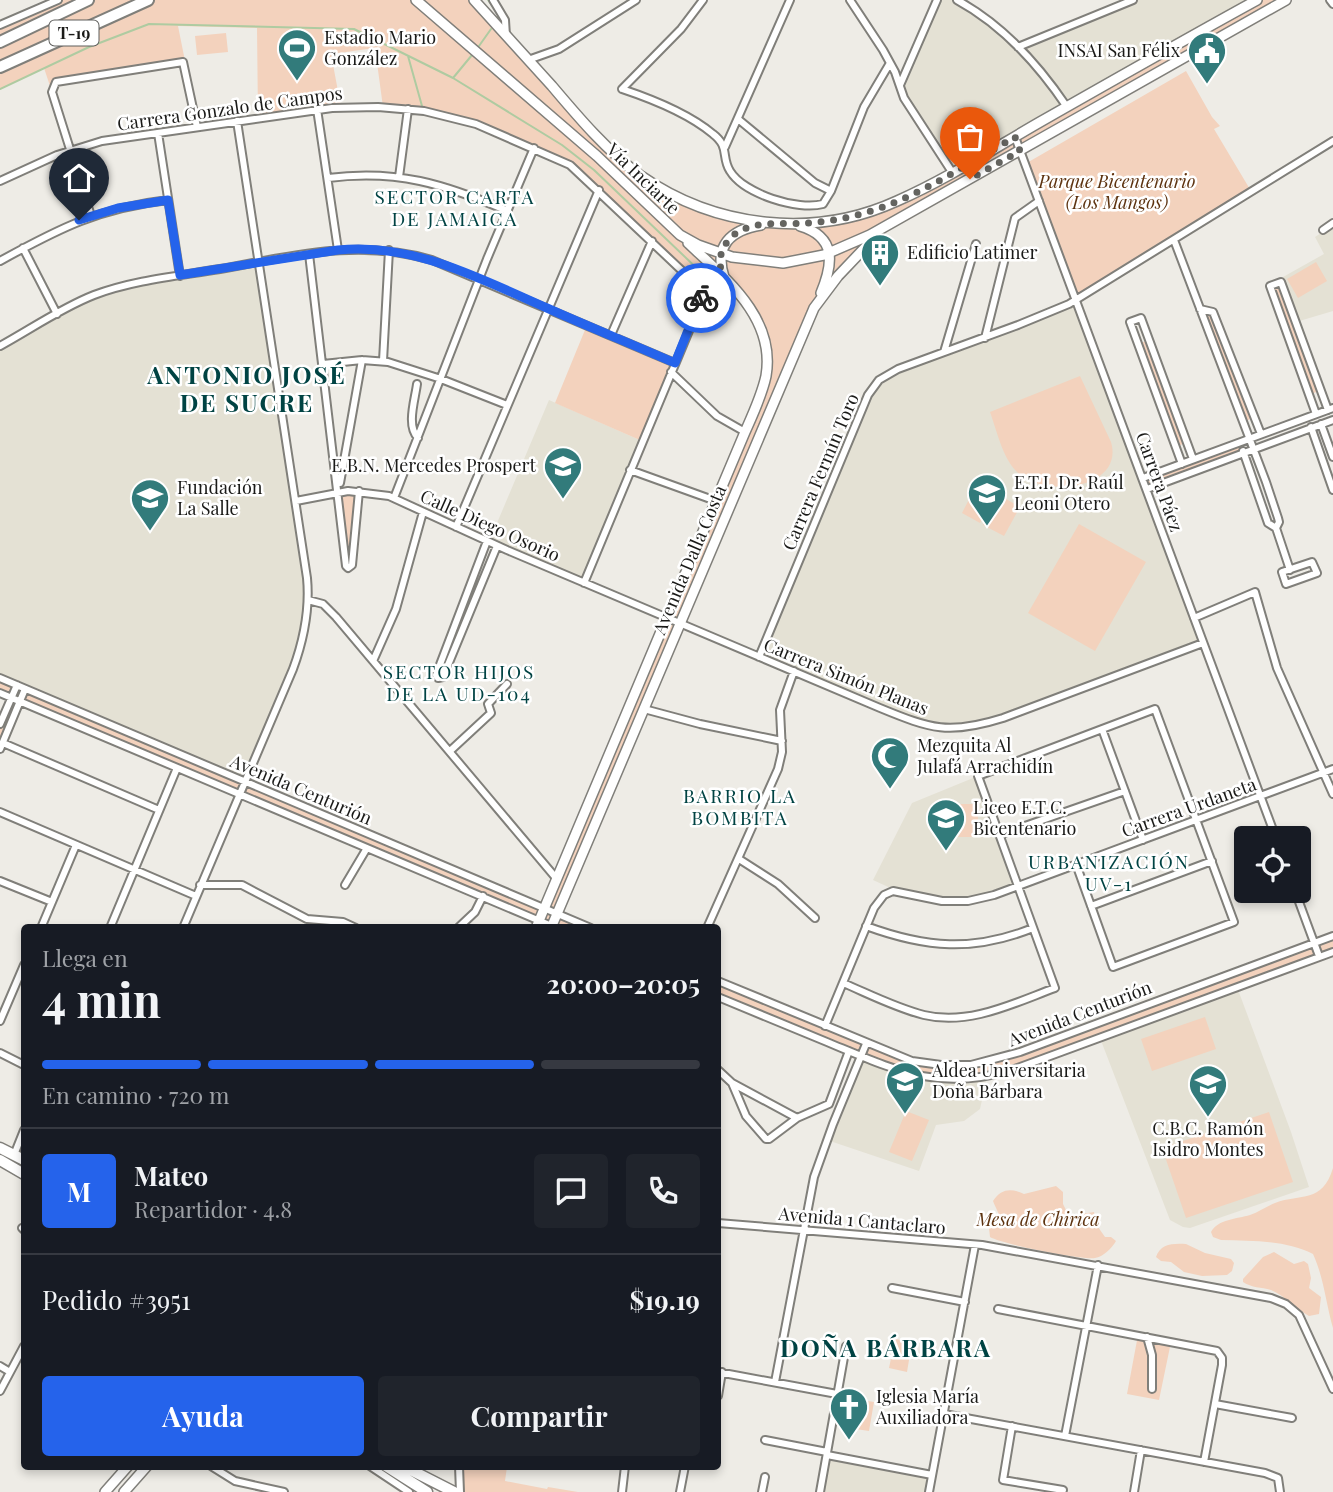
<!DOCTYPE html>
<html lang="es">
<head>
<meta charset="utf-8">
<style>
	:root { --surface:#171b24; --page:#20242c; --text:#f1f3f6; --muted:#9ea1a6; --line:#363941; --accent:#2563eb }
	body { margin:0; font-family:"Playfair Display",serif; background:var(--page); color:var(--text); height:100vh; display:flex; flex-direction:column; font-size:26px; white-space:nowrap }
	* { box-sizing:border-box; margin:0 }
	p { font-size:23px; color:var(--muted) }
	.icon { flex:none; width:38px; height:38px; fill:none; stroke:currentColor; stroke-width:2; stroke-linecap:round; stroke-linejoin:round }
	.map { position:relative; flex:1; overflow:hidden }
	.side { position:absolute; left:21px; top:924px; width:700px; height:546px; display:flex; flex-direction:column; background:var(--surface); border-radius:7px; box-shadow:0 4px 10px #0003 }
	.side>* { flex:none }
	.tools { position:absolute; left:1234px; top:826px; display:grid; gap:14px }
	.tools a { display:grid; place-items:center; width:77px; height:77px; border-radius:7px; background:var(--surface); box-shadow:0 4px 10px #0003; font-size:35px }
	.pin { position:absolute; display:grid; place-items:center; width:60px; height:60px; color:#fff; margin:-72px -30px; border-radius:50% 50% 50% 0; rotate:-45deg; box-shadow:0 0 7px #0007 }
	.pin .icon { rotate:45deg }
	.courier { position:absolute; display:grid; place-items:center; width:70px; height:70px; margin:-35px; border:5px solid #2563eb; border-radius:50%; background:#fff; color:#222; box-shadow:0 2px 9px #0007 }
	.headline em { font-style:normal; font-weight:700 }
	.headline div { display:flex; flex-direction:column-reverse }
	.headline { display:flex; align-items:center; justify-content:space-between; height:119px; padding:0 21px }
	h1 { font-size:46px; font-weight:700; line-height:52px }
	.bar { display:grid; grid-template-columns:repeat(4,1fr); gap:10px 7px; align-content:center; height:84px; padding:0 21px }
	.bar i { height:9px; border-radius:5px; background:var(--line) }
	.bar .on { background:var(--accent) }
	.bar p { grid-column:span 4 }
	.line { display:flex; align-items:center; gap:18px; padding:0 21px; border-top:2px solid var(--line) }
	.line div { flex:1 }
	.round { display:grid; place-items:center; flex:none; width:74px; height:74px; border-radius:7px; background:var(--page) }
	.cta { display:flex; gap:14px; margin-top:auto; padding:14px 21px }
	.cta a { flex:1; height:80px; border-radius:7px; background:var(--accent); color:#fff; font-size:28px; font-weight:700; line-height:80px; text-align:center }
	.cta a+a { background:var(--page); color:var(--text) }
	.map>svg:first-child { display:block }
</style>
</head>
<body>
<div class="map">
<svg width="1333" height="1492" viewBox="0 0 1333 1492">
	<rect width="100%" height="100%" fill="#eeece6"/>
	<!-- built -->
	<path fill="#e4e1d4" d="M 937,0 L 957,0 L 1018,47 L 1133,0 L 1257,0 L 952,172 L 901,91 Z
		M 1333,225 L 1333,311 L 1296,322 L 1281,282 L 1283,277 L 1324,254 L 1315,237 Z
		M 259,262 L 307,578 L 304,638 L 245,782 L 0,678 L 0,346 L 72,305 L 107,291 Z
		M 1076,299 L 1203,643 L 1003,718 L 939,728 L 759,657 L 868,395 L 879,380 Z
		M 549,400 L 642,441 L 584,583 L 489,542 Z
		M 978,776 L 1017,887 L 955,902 L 897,891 L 873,880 L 912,803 Z
		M 1237,987 L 1291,1132 L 1309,1187 L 1190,1228 L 1183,1227 L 1170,1220 L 1100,1038 Z
		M 861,1057 L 987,1077 L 980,1109 L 964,1121 L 936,1125 L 919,1171 L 827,1140 Z
		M 827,1455 L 932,1475 L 929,1492 L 820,1492 Z"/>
	<!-- green -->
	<path fill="#f3d2bd" d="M 58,0 L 474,0 L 629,166 L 713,213 L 809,223 L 897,201 L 1257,0 L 1286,0 L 889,224 L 823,296 L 557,913 L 591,927 L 536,927 L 539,921 L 20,702 L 0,749 L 0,724 L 11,698 L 0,693 L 0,678 L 17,685 L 11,698 L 19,701 L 25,689 L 544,908 L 763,386 L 764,338 L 729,282 L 701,295 L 699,289 L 599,190 L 553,156 L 444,115 L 383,107 L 375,48 L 331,54 L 341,107 L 258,118 L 257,28 L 178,26 L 186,66 L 185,63 L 59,81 L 52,92 L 44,68 L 0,89 L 0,25 Z
		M 226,33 L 228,52 L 197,55 L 195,36 Z
		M 1186,71 L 1212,117 L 1220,126 L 1214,129 L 1251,191 L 1076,299 L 1025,164 Z
		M 1316,262 L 1327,281 L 1298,298 L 1287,279 Z
		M 1281,282 L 1321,390 L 1309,395 L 1270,286 Z
		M 1200,309 L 1213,312 L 1255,417 L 1244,422 Z
		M 587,325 L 675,363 L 642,441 L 555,403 Z
		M 1149,340 L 1187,442 L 1176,447 L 1138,344 Z
		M 1080,376 L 1111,442 C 1125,490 1041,499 1016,471 C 1002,456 997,431 990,412 Z
		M 1240,442 L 1243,453 L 1147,489 L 1143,478 Z
		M 976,486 L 994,496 L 980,523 L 962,513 Z
		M 359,491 L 350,568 L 347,568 L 338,492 Z
		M 999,495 L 1020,507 L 1004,536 L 983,525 Z
		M 1079,524 L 1146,562 L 1095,651 L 1028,613 Z
		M 944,804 L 978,804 L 978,837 L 945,837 Z
		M 1333,936 L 1333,952 L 1060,1052 L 980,1078 L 921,1077 L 718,997 L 718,981 L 853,1038 L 927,1063 L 987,1062 Z
		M 1205,1017 L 1216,1049 L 1152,1071 L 1141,1039 Z
		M 906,1111 L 929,1120 L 912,1161 L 889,1152 Z
		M 1269,1112 L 1293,1182 L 1186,1218 L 1162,1148 Z
		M 1333,1168 L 1333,1328 C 1326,1304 1324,1278 1313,1254 C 1285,1240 1252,1241 1221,1240 L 1213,1237 L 1211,1232 C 1218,1219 1237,1219 1250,1215 C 1259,1212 1267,1206 1275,1203 C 1301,1193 1322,1204 1333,1168 Z
		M 1056,1186 L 1063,1192 L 1063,1204 L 1069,1216 L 1094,1212 L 1098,1227 L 1105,1237 L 1111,1237 L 1116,1241 C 1112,1248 1103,1257 1095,1258 C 1081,1260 1002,1244 990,1237 L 989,1228 C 1003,1212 999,1217 993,1201 C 1001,1188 1012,1188 1024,1194 Z
		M 1186,1244 L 1205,1253 L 1231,1259 L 1234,1263 L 1232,1271 L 1227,1275 L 1202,1276 L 1184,1272 L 1171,1262 L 1161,1261 L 1156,1257 C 1160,1244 1173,1243 1186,1244 Z
		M 1274,1252 L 1294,1264 L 1304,1261 L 1308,1264 L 1311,1278 L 1309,1288 L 1321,1297 L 1319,1314 L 1309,1316 C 1296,1309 1285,1296 1271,1290 C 1261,1287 1252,1288 1243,1282 L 1243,1279 L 1263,1257 Z
		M 1138,1335 L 1171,1342 L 1159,1400 L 1127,1394 Z
		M 895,1339 L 912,1342 L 907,1372 L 889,1368 Z
		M 854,1399 L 874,1402 L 869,1431 L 849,1428 Z
		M 459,1467 L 507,1467 L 505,1481 L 547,1489 L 548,1487 L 578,1492 L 461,1492 Z"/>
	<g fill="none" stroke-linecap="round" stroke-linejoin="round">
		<!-- stream -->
		<path stroke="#aecba1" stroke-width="2" d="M 488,0 L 498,13 L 498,19
			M 479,46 L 491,29
			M 408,56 L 422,106
			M 453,78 L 472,55
			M 0,89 L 89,47 L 149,24 L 354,29 L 453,78 L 562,145 L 594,170 L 706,277"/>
		<!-- street casing -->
		<g stroke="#807f7a" stroke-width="10">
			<path id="street" d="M 493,0 L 505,20 L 506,36
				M 703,0 L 681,29 L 622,89 C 652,99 688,113 713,134 C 730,147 721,157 730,171 C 744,194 798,211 823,204 L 831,191 L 864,107 L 890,63
				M 850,0 L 883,50 L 895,72 L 904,98 L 952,172
				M 957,0 C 1003,25 1038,64 1067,107
				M 1330,0 L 1333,4
				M 0,25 L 58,0
				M 1018,47 L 1133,0
				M 528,60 L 559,49 L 636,0
				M 900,85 L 937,0
				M 317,109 L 338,250
				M 738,119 L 815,183 L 831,191
				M 158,133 L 180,276
				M 1015,137 L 1276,838
				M 725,147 L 790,0
				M 399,177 L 408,109
				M 328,178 C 397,169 444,184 508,211
				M 0,181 L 57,155 L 102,141 L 332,108 L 378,107 L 424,111 L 476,124 L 570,165 L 696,284 L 701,295
				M 91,216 L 52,92 L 56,82 L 183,62 L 197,127
				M 1323,230 L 1333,223
				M 1174,240 L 1266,482 L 1278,518 L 1279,522 L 1276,528
				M 23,248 L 57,314
				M 309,254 L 346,566 L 348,568 L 352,565 L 359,491
				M 0,261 C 60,228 99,208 168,200
				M 701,295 L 716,291 L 728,282
				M 1200,309 L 1213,312 L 1261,434
				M 611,335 L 652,241
				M 985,338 L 1015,218 L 1039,201
				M 0,346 C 31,329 61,308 94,295 C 134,280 178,276 220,269 C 293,256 358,238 432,260 L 675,363
				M 944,352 L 976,244
				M 383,361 L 389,250
				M 323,364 L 362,360 L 388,362 L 441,379 L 507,405
				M 671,372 L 717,416 L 745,432
				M 417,384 C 415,400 406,426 418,438
				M 1316,414 L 1270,286 L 1281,282 L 1328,410
				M 1321,424 L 1333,457
				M 1311,427 L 1333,490
				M 1243,451 L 1268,523 L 1276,528 L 1290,570
				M 1182,464 L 1130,322 L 1141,318 L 1193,459
				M 630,470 L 716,501
				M 1143,478 L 1333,408
				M 340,483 L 362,360
				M 1147,489 L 1333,420
				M 394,498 L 487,259 L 534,148
				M 296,501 L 348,491 L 389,496 L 507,550 L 880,708 C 931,729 949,735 1003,718 L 1203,643
				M 456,527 L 599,190
				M 487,541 L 436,675 L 438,678 L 443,677 L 497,546
				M 1312,562 L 1317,573 L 1286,584 L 1282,572 Z
				M 584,583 L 696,314 L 701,295
				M 308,600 L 323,604 L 336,617 L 556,878
				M 1194,618 L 1255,592 L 1277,668 L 1333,794
				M 759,657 L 868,395 L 879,380 L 898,369 L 1018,325 L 1069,304 L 1333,141
				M 373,661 L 396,609 L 423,512
				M 0,678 L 591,928
				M 0,693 L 554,927
				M 644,709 L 700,724 L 782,741
				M 0,724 L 17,685
				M 1102,729 L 1143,840
				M 3,743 L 159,810
				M 0,749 L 25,689
				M 450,751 L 491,713 L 488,704 L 507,684
				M 0,812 L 196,896
				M 999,835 L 1125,791
				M 739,859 L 778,884 L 815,918
				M 0,881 L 52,902
				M 200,885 L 242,885 L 307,919 L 343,922 L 356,928
				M 345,885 L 367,848
				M 1295,891 L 1319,956
				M 1091,906 L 1212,861
				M 866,926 C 926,948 973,952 1033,928
				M 41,928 L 76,845
				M 110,928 L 177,768
				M 183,928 L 293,669 C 304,639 310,610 307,578 L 237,121
				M 458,928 L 475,912 L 483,896
				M 707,928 L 778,769 L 782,752 L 780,710 L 794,671
				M 718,981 L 912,1061 L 941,1065 L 971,1065 L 1020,1052 L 1333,936
				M 843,983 C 869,994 896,1008 924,1015 C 969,1026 1014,1003 1055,988 L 978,776 L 1155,709 L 1234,922 L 1113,967 L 1076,864
				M 718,997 C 754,1012 790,1027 827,1042 C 895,1070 937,1092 1012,1070 L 1333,952
				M 0,1021 L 24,965
				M 825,1026 L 874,908 L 884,895 L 893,891 L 942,901 L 968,901 L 994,895 L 1333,769
				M 0,1053 L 24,1065
				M 718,1070 L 732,1083 L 797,1118
				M 732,1083 L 746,1116 L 766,1139 L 769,1139 L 797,1118 L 829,1104 L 849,1051
				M 14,1155 L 24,1130
				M 718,1223 L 982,1245 L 1271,1298 L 1286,1304 L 1299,1315 L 1333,1389
				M 22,1228 L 24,1230
				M 892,1288 L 965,1302
				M 998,1309 L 1217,1351 L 1222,1358 L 1222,1365 L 1204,1462
				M 1147,1337 L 1152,1355 L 1152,1389
				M 0,1366 L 10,1372
				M 718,1372 L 837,1394
				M 775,1382 L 814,1177 L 833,1124 L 866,1044
				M 0,1391 L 24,1346
				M 718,1396 L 722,1372
				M 1215,1404 L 1292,1418
				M 944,1414 L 1265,1473 L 1278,1478 L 1280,1492
				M 1012,1426 L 1003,1480 L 1063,1490
				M 1065,1436 L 1098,1265
				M 765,1440 L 827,1452
				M 827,1455 L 932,1475
				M 211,1466 L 235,1481 L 284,1492
				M 370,1466 L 409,1492
				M 459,1466 L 460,1492
				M 622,1492 L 625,1466
				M 680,1492 L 685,1466
				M 762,1492 L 765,1477
				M 820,1492 L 846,1346
				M 929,1492 L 975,1245
				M 1134,1492 L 1141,1450"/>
		</g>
		<!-- secondary casing -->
		<g stroke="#807f7a" stroke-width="12">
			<path id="secondary" d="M 416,0 L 597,156 L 680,235 L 698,245 L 732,257 L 783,263 L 824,255 L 870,235 L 1286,0
				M 474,0 C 500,29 526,57 552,86 C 579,118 607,151 641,176 C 716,228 814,239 897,201 C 947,179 993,149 1040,122 C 1112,81 1184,40 1257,0
				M 800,226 C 837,237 833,264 821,293
				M 724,277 C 714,246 730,230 761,225
				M 536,928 L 745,432 C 753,414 762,395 766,376 C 776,318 726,279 688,243
				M 551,928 L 814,308 L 838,276 L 877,235
				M 105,1492 L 128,1466
				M 124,1492 L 147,1466"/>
		</g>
		<!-- primary casing -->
		<g stroke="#807f7a" stroke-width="13">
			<path id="primary" d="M 0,1148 L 24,1160
				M 0,1160 L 24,1174
				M 386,1466 L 427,1492
				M 403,1466 L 454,1492"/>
		</g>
		<!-- highway casing -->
		<g stroke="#807f7a" stroke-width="14">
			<path id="highway" d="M 0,42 L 88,0
				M 0,67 L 148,0"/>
		</g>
		<!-- street -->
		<use href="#street" stroke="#fff" stroke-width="6"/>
		<!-- secondary -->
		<use href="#secondary" stroke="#fff" stroke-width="9"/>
		<!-- primary -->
		<use href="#primary" stroke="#fff" stroke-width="10"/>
		<!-- highway -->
		<use href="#highway" stroke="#fff" stroke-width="10"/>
	</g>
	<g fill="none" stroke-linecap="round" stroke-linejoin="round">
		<!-- done -->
		<path stroke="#646460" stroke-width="7" stroke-dasharray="0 12.6" d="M 701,298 L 701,295 L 716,291 L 728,282 C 713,266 721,242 738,232 C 758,220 785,225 807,223 C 825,222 843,219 861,214 C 914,200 967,164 1015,137 L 1020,151 L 970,179"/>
		<!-- route -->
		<path stroke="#2563eb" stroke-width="9" d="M 79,220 L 118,208 L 168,200 L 180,275 L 338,250 C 413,242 480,279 547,308 C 589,327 632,344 675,363 L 701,298"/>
	</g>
	<!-- icons -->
	<defs>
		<g id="stadium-pin" transform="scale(2.0125)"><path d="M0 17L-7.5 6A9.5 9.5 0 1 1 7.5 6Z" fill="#327b7b" stroke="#fff"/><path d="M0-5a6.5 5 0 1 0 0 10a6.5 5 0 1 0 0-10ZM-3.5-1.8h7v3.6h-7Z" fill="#fff"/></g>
		<g id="civic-pin" transform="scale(2.0125)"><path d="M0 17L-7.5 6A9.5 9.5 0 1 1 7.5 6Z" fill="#327b7b" stroke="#fff"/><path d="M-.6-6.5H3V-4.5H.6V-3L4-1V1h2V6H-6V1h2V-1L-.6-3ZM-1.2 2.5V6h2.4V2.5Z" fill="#fff"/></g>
		<g id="building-pin" transform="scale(2.0125)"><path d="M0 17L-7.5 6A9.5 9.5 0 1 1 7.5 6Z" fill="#327b7b" stroke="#fff"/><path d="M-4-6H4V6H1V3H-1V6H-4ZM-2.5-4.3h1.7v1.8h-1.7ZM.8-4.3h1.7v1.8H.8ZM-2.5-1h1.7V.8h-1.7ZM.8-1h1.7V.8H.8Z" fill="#fff"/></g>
		<g id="school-pin" transform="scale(2.0125)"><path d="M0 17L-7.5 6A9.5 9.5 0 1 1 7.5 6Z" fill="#327b7b" stroke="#fff"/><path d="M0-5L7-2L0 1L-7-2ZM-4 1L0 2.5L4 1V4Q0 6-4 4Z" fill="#fff"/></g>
		<g id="university-pin" transform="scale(2.0125)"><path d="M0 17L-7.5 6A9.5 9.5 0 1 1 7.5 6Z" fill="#327b7b" stroke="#fff"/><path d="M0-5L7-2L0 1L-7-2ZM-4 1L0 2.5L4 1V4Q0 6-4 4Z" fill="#fff"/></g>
		<g id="mosque-pin" transform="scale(2.0125)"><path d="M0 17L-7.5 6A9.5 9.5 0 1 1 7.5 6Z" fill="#327b7b" stroke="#fff"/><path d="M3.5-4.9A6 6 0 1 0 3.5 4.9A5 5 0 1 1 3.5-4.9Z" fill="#fff"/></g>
		<g id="church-pin" transform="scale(2.0125)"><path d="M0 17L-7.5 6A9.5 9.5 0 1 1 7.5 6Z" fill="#327b7b" stroke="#fff"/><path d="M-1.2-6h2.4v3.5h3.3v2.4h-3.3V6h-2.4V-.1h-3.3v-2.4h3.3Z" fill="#fff"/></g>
	</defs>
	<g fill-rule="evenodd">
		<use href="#stadium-pin" x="297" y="48"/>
		<use href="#civic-pin" x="1207" y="51"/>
		<use href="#building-pin" x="880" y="253"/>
		<use href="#school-pin" x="563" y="466"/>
		<use href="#university-pin" x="987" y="493"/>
		<use href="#school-pin" x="150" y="498"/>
		<use href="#mosque-pin" x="890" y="756"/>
		<use href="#school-pin" x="946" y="818"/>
		<use href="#university-pin" x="905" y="1081"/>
		<use href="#school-pin" x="1208" y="1084"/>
		<use href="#church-pin" x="849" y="1407"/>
	</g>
	<g text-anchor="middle" stroke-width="5" stroke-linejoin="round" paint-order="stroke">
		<!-- shield labels -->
		<rect fill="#fff" stroke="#5f5f5d" stroke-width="2" x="49.5" y="20.5" width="49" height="25" rx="5"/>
		<g font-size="16" font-weight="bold" fill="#1a1a18">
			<text x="74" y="39">T-19</text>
		</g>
		<!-- poi labels -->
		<g font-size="18" fill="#1a1a18" stroke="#fff" text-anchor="start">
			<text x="324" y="44">Estadio Mario<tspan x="324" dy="21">González</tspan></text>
			<text x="1180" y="57" text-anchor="end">INSAI San Félix</text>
			<text x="907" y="259">Edificio Latimer</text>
			<text x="536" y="472" text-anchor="end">E.B.N. Mercedes Prospert</text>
			<text x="1014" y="489">E.T.I. Dr. Raúl<tspan x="1014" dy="21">Leoni Otero</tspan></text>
			<text x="177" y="494">Fundación<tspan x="177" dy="21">La Salle</tspan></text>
			<text x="917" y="752">Mezquita Al<tspan x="917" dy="21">Julafá Arrachidín</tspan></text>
			<text x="973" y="814">Liceo E.T.C.<tspan x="973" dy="21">Bicentenario</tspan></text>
			<text x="932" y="1077">Aldea Universitaria<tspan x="932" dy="21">Doña Bárbara</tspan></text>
			<text x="1208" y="1135" text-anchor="middle">C.B.C. Ramón<tspan x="1208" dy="21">Isidro Montes</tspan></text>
			<text x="876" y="1403">Iglesia María<tspan x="876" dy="21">Auxiliadora</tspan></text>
		</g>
		<!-- street labels -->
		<g font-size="18" fill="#1a1a18" stroke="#fff">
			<text transform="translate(230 109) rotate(-8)" y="6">Carrera Gonzalo de Campos</text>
			<text transform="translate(643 179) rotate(44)" y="6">Vía Inciarte</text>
			<text transform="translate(821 472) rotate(-67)" y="6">Carrera Fermín Toro</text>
			<text transform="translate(1159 482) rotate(70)" y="6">Carrera Páez</text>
			<text transform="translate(490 526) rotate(24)" y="6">Calle Diego Osorio</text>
			<text transform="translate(690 560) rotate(-67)" y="6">Avenida Dalla Costa</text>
			<text transform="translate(846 677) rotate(22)" y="6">Carrera Simón Planas</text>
			<text transform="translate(301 790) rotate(23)" y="6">Avenida Centurión</text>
			<text transform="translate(1189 808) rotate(-20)" y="6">Carrera Urdaneta</text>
			<text transform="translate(1080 1014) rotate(-21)" y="6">Avenida Centurión</text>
			<text transform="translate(862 1221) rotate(5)" y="6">Avenida 1 Cantaclaro</text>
		</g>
		<!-- park labels -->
		<g font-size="18" font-style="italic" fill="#5d3310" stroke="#fff">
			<text x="1117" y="188">Parque Bicentenario<tspan x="1117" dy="21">(Los Mangos)</tspan></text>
			<text x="1038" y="1226">Mesa de Chirica</text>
		</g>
		<!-- neighbourhood labels -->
		<g font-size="19" letter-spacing="2" fill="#004343" stroke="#fff">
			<text x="455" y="204">SECTOR CARTA<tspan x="455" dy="22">DE JAMAICA</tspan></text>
			<text x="459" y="679">SECTOR HIJOS<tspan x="459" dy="22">DE LA UD-104</tspan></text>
			<text x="740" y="803">BARRIO LA<tspan x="740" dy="22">BOMBITA</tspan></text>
			<text x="1109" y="869">URBANIZACIÓN<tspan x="1109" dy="22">UV-1</tspan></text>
		</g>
		<!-- district labels -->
		<g font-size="24" font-weight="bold" letter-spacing="2" fill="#004343" stroke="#fff">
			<text x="247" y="384">ANTONIO JOSÉ<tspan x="247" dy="28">DE SUCRE</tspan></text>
			<text x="886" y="1357">DOÑA BÁRBARA</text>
		</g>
	</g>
</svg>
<div class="tools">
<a><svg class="icon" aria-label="locate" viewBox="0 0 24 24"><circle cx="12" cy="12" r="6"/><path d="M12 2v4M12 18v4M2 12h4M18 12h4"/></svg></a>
</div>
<div class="pin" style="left:970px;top:179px;background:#ea580c"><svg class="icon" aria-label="bag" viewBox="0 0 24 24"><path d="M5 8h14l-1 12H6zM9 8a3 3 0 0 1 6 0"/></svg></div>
<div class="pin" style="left:79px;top:220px;background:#1f2937"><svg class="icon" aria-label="home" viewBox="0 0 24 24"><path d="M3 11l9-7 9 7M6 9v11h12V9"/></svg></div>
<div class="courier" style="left:701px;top:298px"><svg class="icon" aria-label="bike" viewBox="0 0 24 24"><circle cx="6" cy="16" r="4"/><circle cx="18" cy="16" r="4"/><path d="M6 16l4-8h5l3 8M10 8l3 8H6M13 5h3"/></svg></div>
<section class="side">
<div class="headline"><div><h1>4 min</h1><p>Llega en</p></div><em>20:00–20:05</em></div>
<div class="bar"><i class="on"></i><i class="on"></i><i class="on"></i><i></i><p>En camino · 720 m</p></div>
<div class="line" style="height:126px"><b class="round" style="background:var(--accent);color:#fff">M</b><div><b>Mateo</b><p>Repartidor · 4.8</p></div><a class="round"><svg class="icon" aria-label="chat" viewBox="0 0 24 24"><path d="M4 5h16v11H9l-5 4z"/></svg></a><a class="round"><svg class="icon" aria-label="phone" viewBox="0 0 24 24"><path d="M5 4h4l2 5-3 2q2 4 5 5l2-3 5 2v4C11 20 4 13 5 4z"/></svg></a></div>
<div class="line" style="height:91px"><div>Pedido #3951</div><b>$19.19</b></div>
<div class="cta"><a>Ayuda</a><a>Compartir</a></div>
</section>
</div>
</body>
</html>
